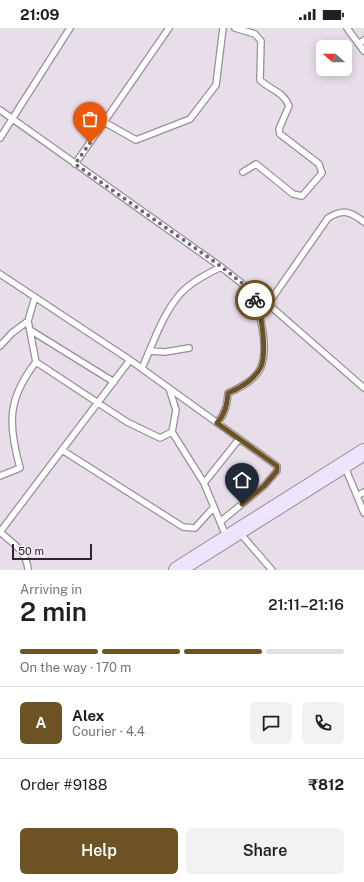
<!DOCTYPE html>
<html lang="en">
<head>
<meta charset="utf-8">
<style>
	:root { --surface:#fff; --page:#f2f2f2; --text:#202124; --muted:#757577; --line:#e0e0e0; --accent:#6d5224 }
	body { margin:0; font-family:"Public Sans",sans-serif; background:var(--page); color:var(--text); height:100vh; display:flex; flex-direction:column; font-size:15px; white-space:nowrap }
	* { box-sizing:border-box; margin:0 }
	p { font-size:13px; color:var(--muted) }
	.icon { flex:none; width:22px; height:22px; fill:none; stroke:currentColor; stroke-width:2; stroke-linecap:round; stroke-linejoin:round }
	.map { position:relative; height:542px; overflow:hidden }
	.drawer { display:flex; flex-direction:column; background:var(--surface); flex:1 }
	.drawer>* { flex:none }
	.needle { width:26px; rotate:291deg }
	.tools { position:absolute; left:316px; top:12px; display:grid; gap:8px }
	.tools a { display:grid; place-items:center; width:36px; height:36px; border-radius:6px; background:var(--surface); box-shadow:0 2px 10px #0003; font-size:20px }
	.scale { position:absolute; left:12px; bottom:10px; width:80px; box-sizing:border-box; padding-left:4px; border:2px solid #2c292d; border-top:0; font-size:11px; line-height:14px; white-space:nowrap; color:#2c292d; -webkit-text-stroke:3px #f4ebf6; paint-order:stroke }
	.pin { position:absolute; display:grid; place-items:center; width:34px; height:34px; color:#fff; margin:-41px -17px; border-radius:50% 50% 50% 0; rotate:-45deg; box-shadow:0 0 4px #0007 }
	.pin .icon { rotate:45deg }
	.courier { position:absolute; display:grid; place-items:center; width:40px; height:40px; margin:-20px; border:3px solid #6d5224; border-radius:50%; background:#fff; color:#222; box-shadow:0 1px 5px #0007 }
	.head em { font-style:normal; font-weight:600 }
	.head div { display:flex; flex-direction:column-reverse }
	.head { display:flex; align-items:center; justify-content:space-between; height:68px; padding:0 20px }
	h1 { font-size:26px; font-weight:600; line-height:30px }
	.bar { display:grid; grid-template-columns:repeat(4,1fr); gap:6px 4px; align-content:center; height:48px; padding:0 20px }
	.bar i { height:5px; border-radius:3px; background:var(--line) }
	.bar .selected { background:var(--accent) }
	.bar p { grid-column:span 4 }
	.line { display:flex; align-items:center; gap:10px; padding:0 20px; border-top:1px solid var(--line) }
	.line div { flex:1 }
	.round { display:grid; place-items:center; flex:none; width:42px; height:42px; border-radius:6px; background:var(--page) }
	.button { display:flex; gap:8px; margin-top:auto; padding:8px 20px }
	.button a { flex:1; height:46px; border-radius:6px; background:var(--accent); color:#fff; font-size:16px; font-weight:600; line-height:46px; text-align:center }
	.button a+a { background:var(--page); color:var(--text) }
	.status { display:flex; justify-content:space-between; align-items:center; height:28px; padding:0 20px; background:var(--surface); direction:ltr }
	.status svg { height:11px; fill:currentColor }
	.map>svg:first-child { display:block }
</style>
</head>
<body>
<div class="status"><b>21:09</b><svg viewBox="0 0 49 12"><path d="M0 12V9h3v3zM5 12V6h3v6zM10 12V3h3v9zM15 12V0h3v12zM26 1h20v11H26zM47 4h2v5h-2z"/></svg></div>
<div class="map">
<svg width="364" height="542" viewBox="0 0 364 542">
	<rect width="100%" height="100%" fill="#e7dee9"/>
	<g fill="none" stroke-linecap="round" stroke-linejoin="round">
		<!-- lane casing -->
		<g stroke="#978f99" stroke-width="8">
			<path id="lane" d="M 235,0 L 255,6 L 261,13 L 260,52 C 270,62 283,63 289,78 L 279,101 L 280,106 L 319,136 L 322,145 L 302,168 L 293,166 L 256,136 L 243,144
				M 347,0 L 364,23
				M 359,16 L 364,12
				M 0,82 L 221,239 L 268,276 L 364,360
				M 104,94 L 136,112 L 190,91 L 216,57 L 223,0
				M 0,110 L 70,0
				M 75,136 L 169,0
				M 0,246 L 130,332 L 277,438 L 277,443 L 264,458 L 220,494
				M 268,276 L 328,190 C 343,181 350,183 364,194
				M 28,293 L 36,334 L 127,394 L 160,410 L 172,404 L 176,382 L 169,360
				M 30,302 L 114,354
				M 0,318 L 12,305 L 28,293 L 35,269
				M 150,323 L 165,324 L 189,320
				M 142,340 C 153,316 162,287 180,266 C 191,254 207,246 221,239
				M 217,395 C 225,386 227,377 228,365 C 240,360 256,351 261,339 C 269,318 260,282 250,263
				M 172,404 L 204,455 L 226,508
				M 62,422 L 183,499 L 195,500 L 214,479
				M 345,439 L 364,485
				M 0,448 L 20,440 C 8,396 7,371 36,334
				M 204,455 L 239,411
				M 357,468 L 364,464
				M 0,504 L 130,332
				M 0,504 C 13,515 27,524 28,542
				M 239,504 L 272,542"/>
		</g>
		<!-- secondary casing -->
		<g stroke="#978f99" stroke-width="18">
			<path id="secondary" d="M 177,542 L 364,424"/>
		</g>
		<!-- lane -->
		<use href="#lane" stroke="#fff" stroke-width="5.5"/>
		<!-- secondary -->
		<use href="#secondary" stroke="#ece5fd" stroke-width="16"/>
	</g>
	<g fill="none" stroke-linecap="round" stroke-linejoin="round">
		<!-- done -->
		<path stroke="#6d686f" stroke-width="4" stroke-dasharray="0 7.2" d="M 90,115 L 75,136 L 222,239 L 249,261 L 255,272"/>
		<!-- route -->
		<path stroke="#6d5224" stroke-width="5" d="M 242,476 L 264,458 L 277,443 L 277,438 L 217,395 C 225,386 227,377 228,365 C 240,360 255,351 261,339 C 267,323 262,287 255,272"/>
	</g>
</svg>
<div class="tools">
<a><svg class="needle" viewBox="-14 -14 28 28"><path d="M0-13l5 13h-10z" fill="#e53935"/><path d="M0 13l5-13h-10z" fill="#757577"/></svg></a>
</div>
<div class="scale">50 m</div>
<div class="pin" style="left:90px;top:115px;background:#ea580c"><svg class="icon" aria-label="bag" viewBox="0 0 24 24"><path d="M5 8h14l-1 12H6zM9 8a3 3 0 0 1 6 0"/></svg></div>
<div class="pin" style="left:242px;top:476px;background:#1f2937"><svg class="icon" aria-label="home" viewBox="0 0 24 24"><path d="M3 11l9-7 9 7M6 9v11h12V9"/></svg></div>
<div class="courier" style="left:255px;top:272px"><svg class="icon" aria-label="bike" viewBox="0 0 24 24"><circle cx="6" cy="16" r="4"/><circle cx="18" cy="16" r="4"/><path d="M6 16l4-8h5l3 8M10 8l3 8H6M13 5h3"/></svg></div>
</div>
<section class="drawer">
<div class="head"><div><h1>2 min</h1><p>Arriving in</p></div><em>21:11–21:16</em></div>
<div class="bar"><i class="selected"></i><i class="selected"></i><i class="selected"></i><i></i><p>On the way · 170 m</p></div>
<div class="line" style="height:72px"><b class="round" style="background:var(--accent);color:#fff">A</b><div><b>Alex</b><p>Courier · 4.4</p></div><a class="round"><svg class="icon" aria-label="chat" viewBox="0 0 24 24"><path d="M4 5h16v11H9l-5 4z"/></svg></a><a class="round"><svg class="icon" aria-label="phone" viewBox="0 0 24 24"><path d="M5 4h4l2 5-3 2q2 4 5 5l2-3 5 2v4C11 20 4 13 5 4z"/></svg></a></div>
<div class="line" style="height:52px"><div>Order #9188</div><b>₹812</b></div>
<div class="button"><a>Help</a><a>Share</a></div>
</section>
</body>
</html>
